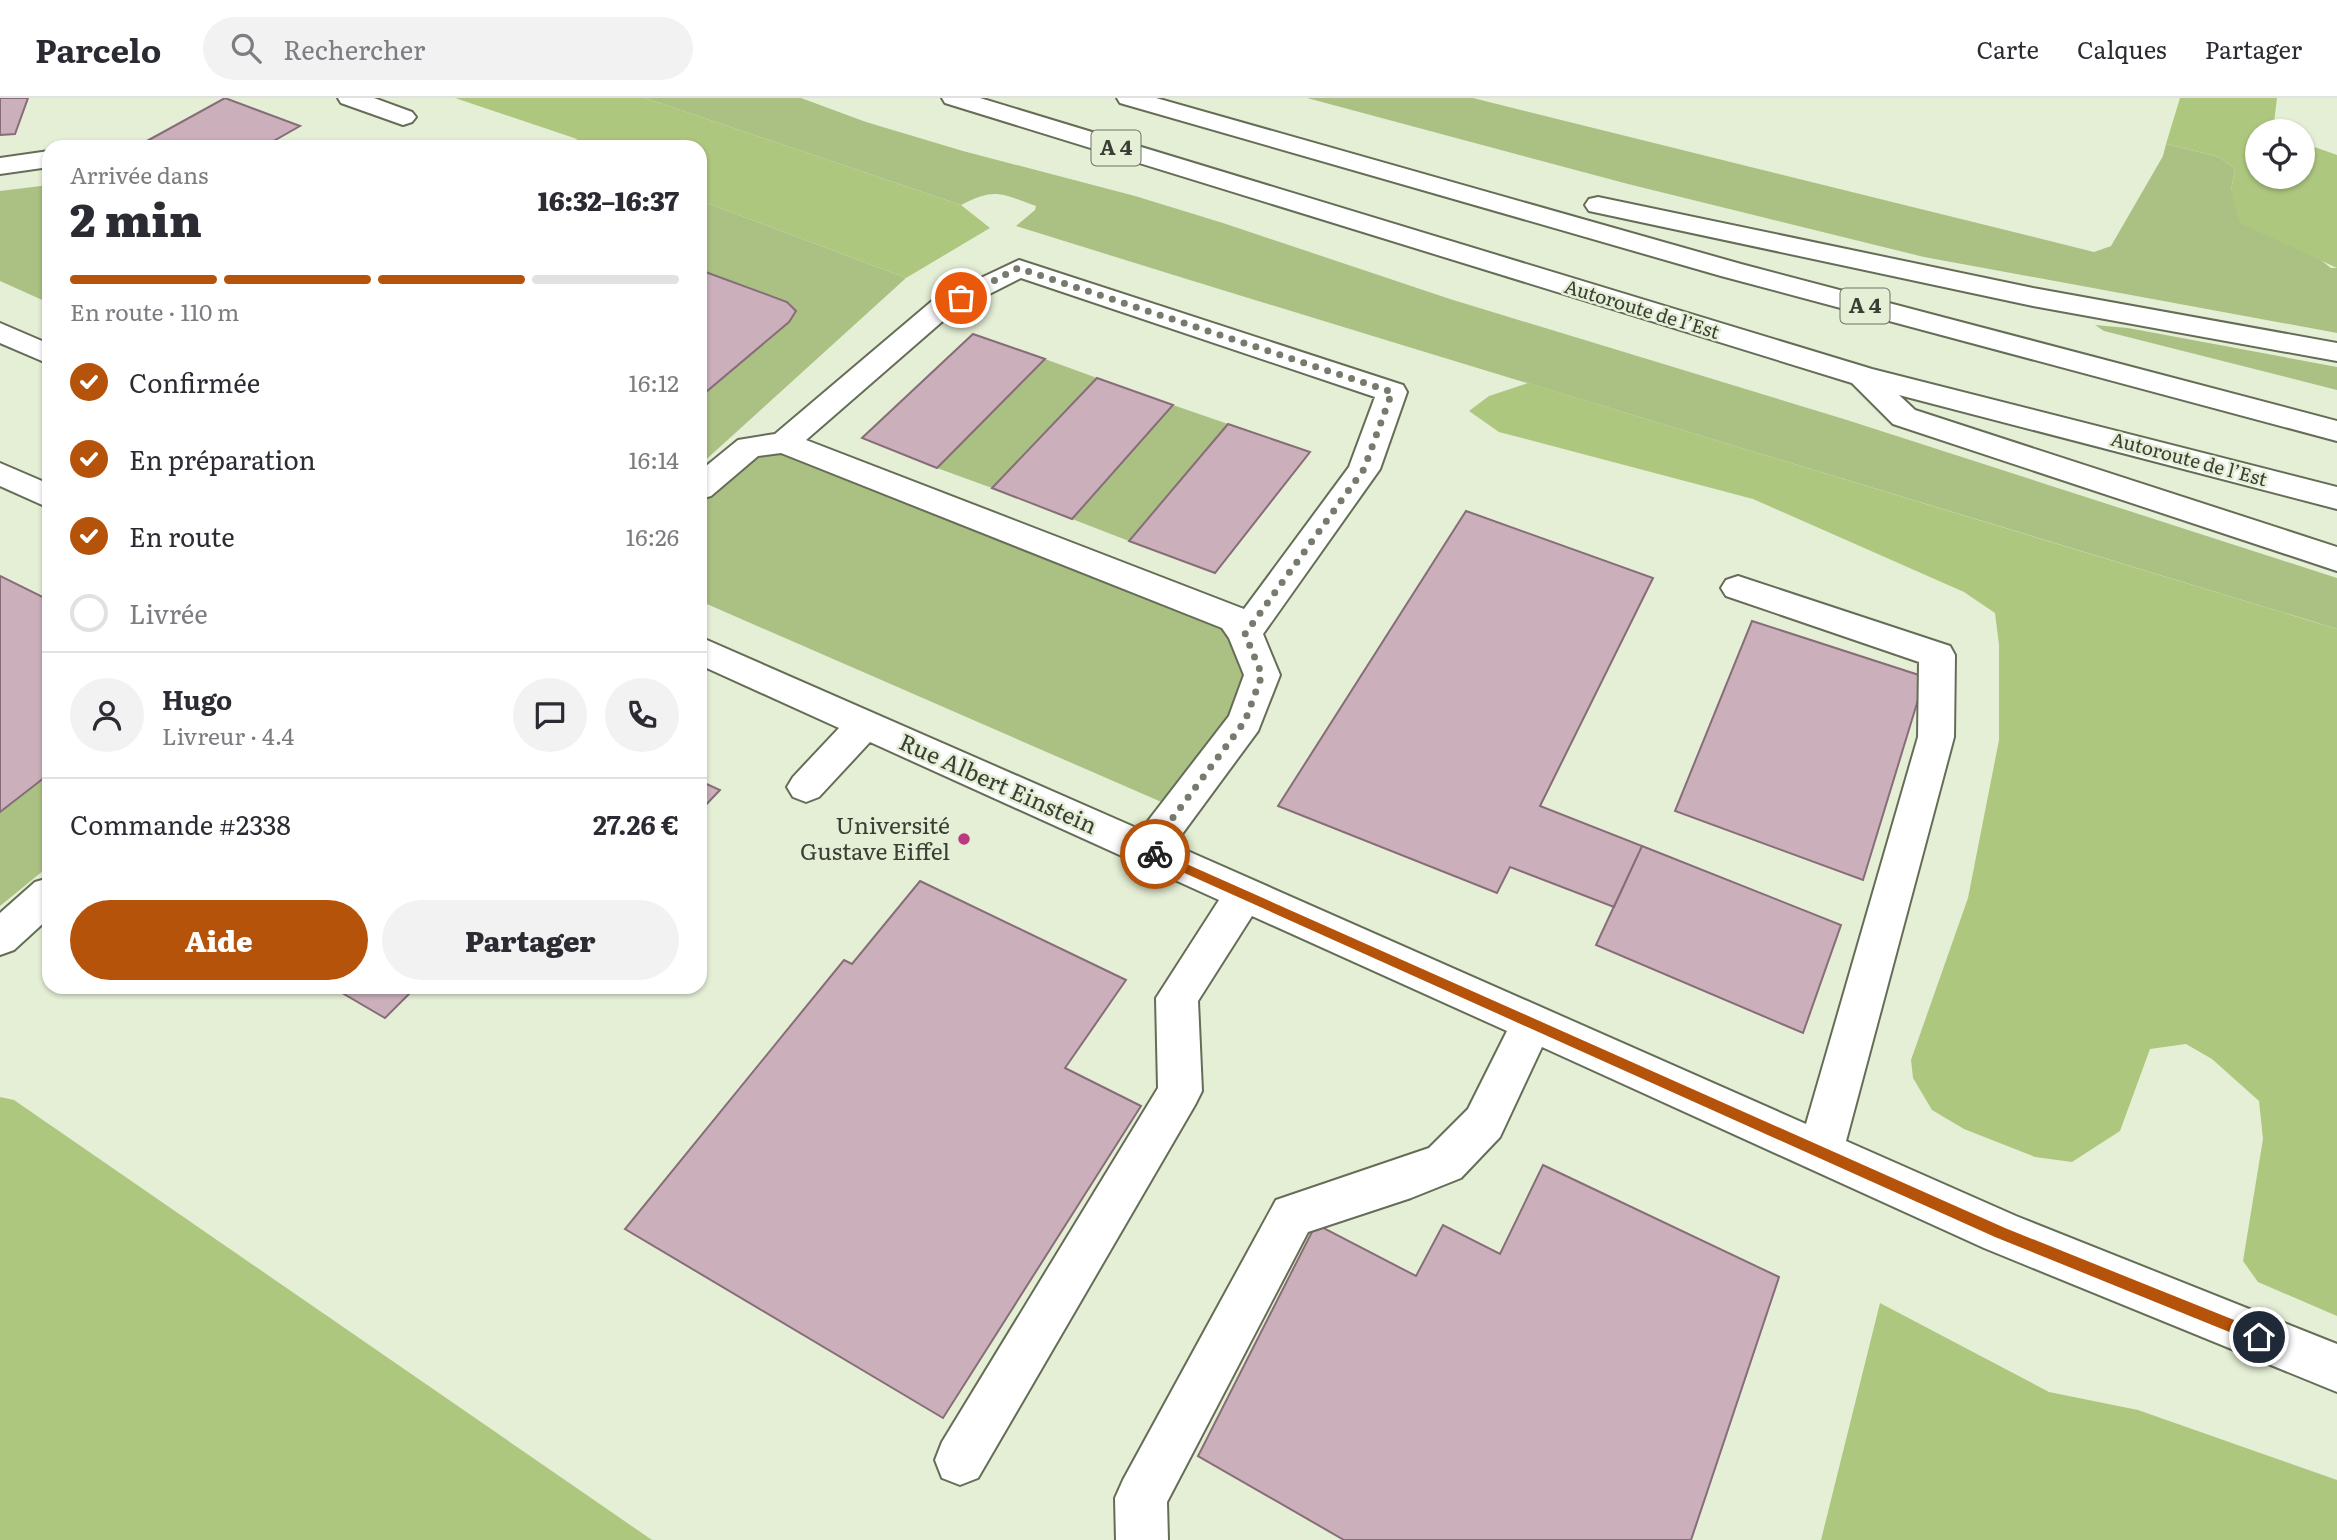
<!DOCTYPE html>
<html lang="fr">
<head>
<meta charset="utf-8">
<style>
	:root { --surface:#fff; --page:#f2f2f3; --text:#2b2b33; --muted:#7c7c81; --line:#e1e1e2; --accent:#b45309 }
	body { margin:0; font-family:Literata,serif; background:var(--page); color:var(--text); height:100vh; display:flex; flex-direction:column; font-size:26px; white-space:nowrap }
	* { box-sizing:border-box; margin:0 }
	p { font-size:23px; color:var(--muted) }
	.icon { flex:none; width:38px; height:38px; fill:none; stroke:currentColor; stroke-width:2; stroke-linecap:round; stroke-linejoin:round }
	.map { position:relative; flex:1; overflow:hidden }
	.panel { position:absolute; left:42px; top:42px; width:665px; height:854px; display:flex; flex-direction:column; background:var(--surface); border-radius:21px; box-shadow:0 2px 5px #0004 }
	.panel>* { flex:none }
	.controls { position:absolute; left:2245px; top:21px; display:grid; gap:14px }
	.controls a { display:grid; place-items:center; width:70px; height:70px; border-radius:50%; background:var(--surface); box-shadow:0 2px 5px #0004; font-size:35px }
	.pin { position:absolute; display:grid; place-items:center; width:60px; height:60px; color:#fff; margin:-30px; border:4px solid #fff; border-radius:50%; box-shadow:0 2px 7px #0007 }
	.courier { position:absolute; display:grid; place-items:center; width:70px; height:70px; margin:-35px; border:5px solid #b45309; border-radius:50%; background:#fff; color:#222; box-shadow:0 2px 9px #0007 }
	.summary em { font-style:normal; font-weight:800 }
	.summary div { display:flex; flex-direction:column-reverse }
	.summary { display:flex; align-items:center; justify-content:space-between; height:119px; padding:0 28px }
	h1 { font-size:46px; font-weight:800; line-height:52px }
	.bar { display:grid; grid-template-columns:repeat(4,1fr); gap:10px 7px; align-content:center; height:84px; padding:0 28px }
	.bar i { height:9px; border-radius:5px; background:var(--line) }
	.bar .selected { background:var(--accent) }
	.bar p { grid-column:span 4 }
	.line { display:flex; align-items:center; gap:18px; padding:0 28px; border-top:2px solid var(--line) }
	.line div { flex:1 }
	.round { display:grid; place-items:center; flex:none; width:74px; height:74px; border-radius:37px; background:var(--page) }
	ol { padding:0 28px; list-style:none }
	li { display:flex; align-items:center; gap:21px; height:77px }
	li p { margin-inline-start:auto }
	li .icon { padding:7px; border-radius:50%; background:var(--accent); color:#fff; stroke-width:4 }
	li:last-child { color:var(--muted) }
	li i { width:38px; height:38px; border:4px solid var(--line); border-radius:50% }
	.cta { display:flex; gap:14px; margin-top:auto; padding:14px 28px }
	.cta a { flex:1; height:80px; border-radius:42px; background:var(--accent); color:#fff; font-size:28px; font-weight:800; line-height:80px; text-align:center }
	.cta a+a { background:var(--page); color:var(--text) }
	header { display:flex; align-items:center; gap:42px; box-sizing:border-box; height:98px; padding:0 35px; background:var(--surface); border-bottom:2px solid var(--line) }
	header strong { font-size:33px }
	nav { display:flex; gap:38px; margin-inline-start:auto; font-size:24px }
	.search { width:490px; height:63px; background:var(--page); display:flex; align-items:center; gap:18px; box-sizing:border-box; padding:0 24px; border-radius:38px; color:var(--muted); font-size:26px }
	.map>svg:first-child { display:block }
</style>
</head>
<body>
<header>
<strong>Parcelo</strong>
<div class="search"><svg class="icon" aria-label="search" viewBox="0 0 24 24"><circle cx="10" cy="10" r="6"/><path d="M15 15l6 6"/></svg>Rechercher</div>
<nav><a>Carte</a><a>Calques</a><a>Partager</a></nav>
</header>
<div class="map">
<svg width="2337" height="1442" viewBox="0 0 2337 1442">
	<rect width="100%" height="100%" fill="#e5efd6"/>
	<!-- green -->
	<path fill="#abc183" d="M 645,0 L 801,0 L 866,24 L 963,53 L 1135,98 L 1223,125 L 1450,201 L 1847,322 L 2337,480 L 2337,531 C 1897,396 1455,265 1016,128 L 1035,112 L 1036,108 C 1001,96 996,89 961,107 Z
		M 1307,0 L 1473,0 L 2094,154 L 2111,148 L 2163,58 L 2166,46 L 2219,59 L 2235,71 L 2231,92 L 2331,170 L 2337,170 L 2337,235 L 1924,159 L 1628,86 Z
		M 49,87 L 49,205 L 0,183 L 0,93 Z
		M 707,105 L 906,180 L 700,367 L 700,299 L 789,224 L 796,214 L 787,204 L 700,172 L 700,106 Z
		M 2095,227 L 2128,230 L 2337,269 L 2337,292 L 2104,233 Z
		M 1045,261 L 1097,280 L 992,390 L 937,370 Z
		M 1173,307 L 1228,326 L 1129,443 L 1072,421 Z
		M 770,357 L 789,357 L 1204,517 L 1230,534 L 1247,583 L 1240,607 L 1166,706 L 700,503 L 700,407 L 754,360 Z
		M 49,676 L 49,768 L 0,808 L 0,714 Z"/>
	<!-- forest -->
	<path fill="#aec77f" d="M 455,0 L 645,0 L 961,107 L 990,130 L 906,180 L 707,105 L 700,105 L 700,49 L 574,49 L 577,41 Z
		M 2180,0 L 2277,0 L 2273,33 L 2258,33 L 2258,79 L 2303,79 L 2303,45 L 2337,57 L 2337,170 L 2240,125 L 2231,92 L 2235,71 L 2219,59 L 2166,46 Z
		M 1528,285 L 2337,531 L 2337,1218 L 2258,1184 L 2243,1163 L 2263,1041 L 2259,1003 L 2212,961 L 2186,946 L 2150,951 L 2120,1033 L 2072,1064 L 2035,1059 L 1964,1031 L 1932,1012 L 1913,980 L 1911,962 L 1968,800 L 1999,642 L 1999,547 L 1995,515 L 1964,494 L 1753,401 L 1499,334 L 1469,313 L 1489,298 Z
		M 0,999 L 14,1002 L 652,1442 L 0,1442 Z
		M 1880,1205 L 2049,1294 L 2138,1312 L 2337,1382 L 2337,1442 L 1821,1442 Z"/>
	<!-- building -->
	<path fill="#cbb0bb" stroke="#866d78" stroke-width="2" d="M 0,0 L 28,0 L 15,36 L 0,37 Z
		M 225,0 L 300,28 L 263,49 L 136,49 Z
		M 700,172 L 787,204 L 796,213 L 789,224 L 700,299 Z
		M 973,236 L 1045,261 L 937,370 L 862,340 Z
		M 1097,280 L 1173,307 L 1072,421 L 992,390 Z
		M 1228,326 L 1310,354 L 1215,475 L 1129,443 Z
		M 1466,413 L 1653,480 L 1540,708 L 1642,748 L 1614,809 L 1510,769 L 1497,795 L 1278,708 Z
		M 0,478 L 49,502 L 49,676 L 0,714 Z
		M 1752,523 L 1925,579 L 1863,782 L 1675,713 Z
		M 700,683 L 720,692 L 700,713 Z
		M 1642,748 L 1841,827 L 1803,935 L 1596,847 Z
		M 920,783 L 1126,882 L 1065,970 L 1141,1008 L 943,1320 L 625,1131 L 844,862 L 852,866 Z
		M 332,889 L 416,889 L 385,920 Z
		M 1543,1067 L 1779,1179 L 1691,1442 L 1344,1442 L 1198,1358 L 1316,1126 L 1416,1178 L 1443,1127 L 1500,1156 Z"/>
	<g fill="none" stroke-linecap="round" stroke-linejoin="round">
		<!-- minor casing -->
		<g stroke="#656d57" stroke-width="4">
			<path id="minor" d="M 338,0 L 374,0 L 412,14 L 416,19 L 412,24 L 403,27 L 341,5 Z
				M 49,53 L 49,69 L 0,76 L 0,60 Z
				M 1019,162 L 1403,287 L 1407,294 L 1380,371 L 1263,536 L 1280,577 L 1258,633 L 1174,747 L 1806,1026 L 1918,639 L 1919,564 L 1726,498 L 1721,490 L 1726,482 L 1738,478 L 1950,548 L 1955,557 L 1954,639 L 1846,1043 L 2016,1118 L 2337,1246 L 2337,1294 L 1984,1150 L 1542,949 L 1500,1039 L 1461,1080 L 1411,1100 L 1308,1134 L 1167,1404 L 1168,1442 L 1116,1442 L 1115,1400 L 1123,1382 L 1276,1102 L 1429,1050 L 1468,1011 L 1507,933 L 1252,818 L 1198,903 L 1202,993 L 1195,1007 L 978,1380 L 960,1387 L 942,1380 L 935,1362 L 942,1344 L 1158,990 L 1156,900 L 1219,802 L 870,644 L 819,699 L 806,704 L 793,699 L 787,689 L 793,679 L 839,630 L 700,567 L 700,539 L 1141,732 L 1229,618 L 1244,577 L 1229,540 L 1222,530 L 781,355 L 758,358 L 711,398 L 700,401 L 700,373 L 738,342 L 775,336 L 932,203 ZM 1021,180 L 1375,299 L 1349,369 L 1244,511 L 806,342 L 952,215 Z
				M 0,225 L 49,246 L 49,266 L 0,245 Z
				M 0,365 L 49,386 L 49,410 L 0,388 Z
				M 49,780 L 49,820 L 14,852 L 0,857 L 0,815 L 35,784 Z"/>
		</g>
		<!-- highway casing -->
		<g stroke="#656d57" stroke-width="4">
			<path id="highway" d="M 942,0 L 980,0 L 1872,271 L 2337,389 L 2337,411 L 1899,297 L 1915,312 L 2337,449 L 2337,473 L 1893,326 L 1852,285 L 945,5 Z
				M 1117,0 L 1156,0 L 1741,166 L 2337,323 L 2337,343 L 1721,178 L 1120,5 Z
				M 1598,99 L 2033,190 L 2337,245 L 2337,263 L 2033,208 L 1589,113 L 1585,107 L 1589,101 Z"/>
		</g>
		<!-- minor -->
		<use href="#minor" fill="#fff" fill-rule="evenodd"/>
		<!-- highway -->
		<use href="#highway" fill="#fff" fill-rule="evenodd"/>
	</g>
	<!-- route -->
	<path fill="#b45309" d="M 1155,752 L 2005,1130 L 2264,1234 L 2264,1244 L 2259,1246 L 1995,1139 L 1151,760 L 1151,753 Z"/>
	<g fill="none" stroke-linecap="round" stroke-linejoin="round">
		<!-- done -->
		<path stroke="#767c6d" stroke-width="7" stroke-dasharray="0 12.6" d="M 961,200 L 1018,170 L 1392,294 L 1364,371 L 1245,536 L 1262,577 L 1245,623 L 1148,753 L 1155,756"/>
	</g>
	<!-- markers -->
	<circle fill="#bb3981" stroke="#e5efd6" stroke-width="2.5" cx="964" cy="741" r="7"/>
	<g text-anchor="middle" stroke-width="5" stroke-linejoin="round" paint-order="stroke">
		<!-- far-street labels -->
		<g font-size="19" fill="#3a3e34" stroke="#e5efd6">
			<text transform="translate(1642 211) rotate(17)" y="7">Autoroute de l’Est</text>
			<text transform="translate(2189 361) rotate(15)" y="7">Autoroute de l’Est</text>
		</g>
		<!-- shield labels -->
		<g fill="#e5efd6" stroke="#6d7365" stroke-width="2">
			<rect x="1091.5" y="32.5" width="49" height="35" rx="5"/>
			<rect x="1840.5" y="190.5" width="49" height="35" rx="5"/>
		</g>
		<g font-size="21" font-weight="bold" fill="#3a3e34">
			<text x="1116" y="57">A 4</text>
			<text x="1865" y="215">A 4</text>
		</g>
		<!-- street labels -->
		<g font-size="23" fill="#3a3e34" stroke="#e5efd6">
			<text transform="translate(998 686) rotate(24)" y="8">Rue Albert Einstein</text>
		</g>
		<!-- poi labels -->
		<g font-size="23" fill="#3a3e34" stroke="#e5efd6" text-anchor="end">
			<text x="950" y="736">Université<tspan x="950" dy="26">Gustave Eiffel</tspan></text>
		</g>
	</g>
</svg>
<div class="controls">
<a><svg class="icon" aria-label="locate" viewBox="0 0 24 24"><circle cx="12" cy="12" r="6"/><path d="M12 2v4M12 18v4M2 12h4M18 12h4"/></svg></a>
</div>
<div class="pin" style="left:961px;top:200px;background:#ea580c"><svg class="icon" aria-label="bag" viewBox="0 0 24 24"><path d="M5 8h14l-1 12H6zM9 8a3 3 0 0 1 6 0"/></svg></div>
<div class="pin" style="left:2259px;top:1239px;background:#1f2937"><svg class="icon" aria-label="home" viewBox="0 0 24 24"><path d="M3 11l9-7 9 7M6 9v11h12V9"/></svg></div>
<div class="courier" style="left:1155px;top:756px"><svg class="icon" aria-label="bike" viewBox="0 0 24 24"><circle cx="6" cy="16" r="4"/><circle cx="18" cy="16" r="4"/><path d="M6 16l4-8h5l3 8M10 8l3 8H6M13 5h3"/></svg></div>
<section class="panel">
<div class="summary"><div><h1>2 min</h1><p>Arrivée dans</p></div><em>16:32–16:37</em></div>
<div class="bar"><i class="selected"></i><i class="selected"></i><i class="selected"></i><i></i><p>En route · 110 m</p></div>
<ol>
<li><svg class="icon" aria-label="check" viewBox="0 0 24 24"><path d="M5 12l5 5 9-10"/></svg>Confirmée<p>16:12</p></li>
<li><svg class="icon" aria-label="check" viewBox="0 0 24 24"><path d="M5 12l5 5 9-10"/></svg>En préparation<p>16:14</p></li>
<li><svg class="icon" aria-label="check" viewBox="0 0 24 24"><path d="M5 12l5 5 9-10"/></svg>En route<p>16:26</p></li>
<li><i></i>Livrée</li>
</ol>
<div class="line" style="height:126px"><a class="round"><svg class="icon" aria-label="person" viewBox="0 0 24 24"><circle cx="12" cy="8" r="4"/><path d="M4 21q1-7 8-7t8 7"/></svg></a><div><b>Hugo</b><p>Livreur · 4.4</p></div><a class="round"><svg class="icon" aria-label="chat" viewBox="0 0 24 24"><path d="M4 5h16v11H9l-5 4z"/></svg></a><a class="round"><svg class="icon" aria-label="phone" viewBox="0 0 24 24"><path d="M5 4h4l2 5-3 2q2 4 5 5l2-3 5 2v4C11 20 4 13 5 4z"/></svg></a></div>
<div class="line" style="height:91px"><div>Commande #2338</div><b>27.26 €</b></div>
<div class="cta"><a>Aide</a><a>Partager</a></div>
</section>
</div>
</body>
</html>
